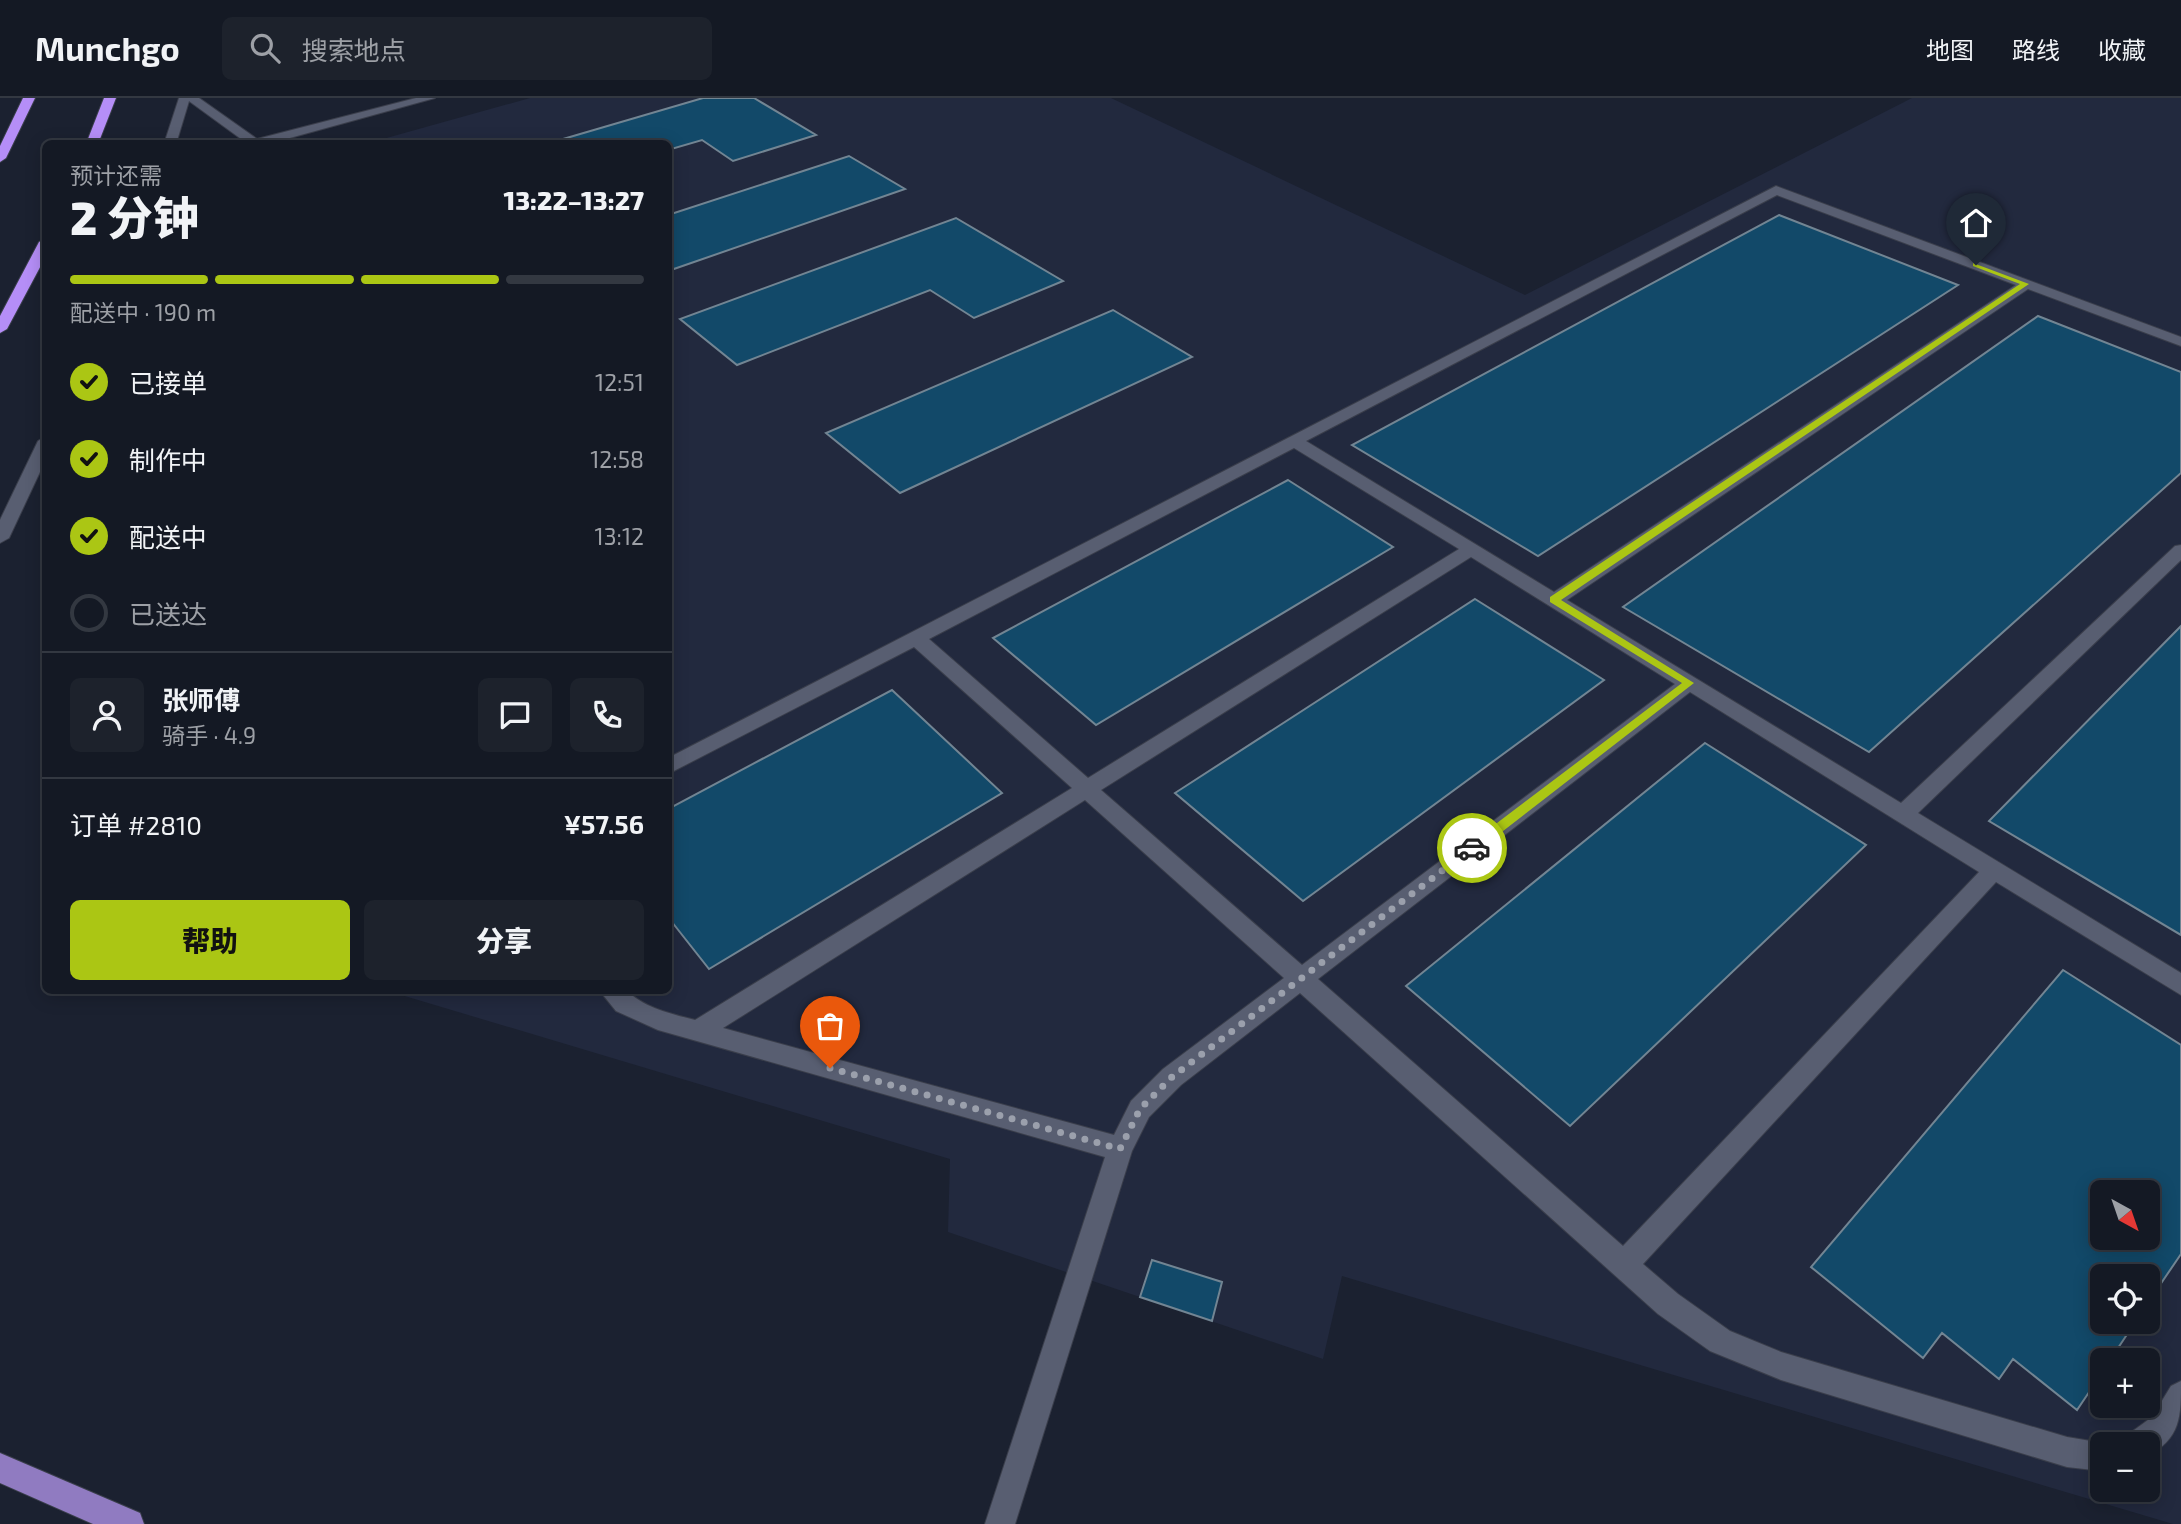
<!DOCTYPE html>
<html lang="zh">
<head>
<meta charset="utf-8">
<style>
	:root { --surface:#141924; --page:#1d222c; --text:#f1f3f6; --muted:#9da0a6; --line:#333841; --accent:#abc614 }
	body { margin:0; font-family:"Exo 2","Noto Sans SC",sans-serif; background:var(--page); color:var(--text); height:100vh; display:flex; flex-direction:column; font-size:26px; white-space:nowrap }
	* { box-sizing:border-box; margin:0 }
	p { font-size:23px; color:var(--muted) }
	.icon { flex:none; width:38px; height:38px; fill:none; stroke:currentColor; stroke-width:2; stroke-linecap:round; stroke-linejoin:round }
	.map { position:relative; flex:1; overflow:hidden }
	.panel { position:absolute; left:42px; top:42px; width:630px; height:854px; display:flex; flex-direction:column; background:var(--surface); border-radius:10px; box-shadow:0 4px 18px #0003,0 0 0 2px var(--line) }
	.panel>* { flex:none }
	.needle { width:46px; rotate:140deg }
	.buttons { position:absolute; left:2090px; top:1082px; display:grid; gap:14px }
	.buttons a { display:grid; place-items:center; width:70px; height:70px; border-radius:10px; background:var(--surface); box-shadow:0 4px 18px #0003,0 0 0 2px var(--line); font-size:35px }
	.pin { position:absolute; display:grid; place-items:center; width:60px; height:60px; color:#fff; margin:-72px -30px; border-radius:50% 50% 50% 0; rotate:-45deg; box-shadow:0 0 7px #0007 }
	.pin .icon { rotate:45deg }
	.courier { position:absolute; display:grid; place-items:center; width:70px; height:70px; margin:-35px; border:5px solid #abc614; border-radius:50%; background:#fff; color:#222; box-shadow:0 2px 9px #0007 }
	.head em { font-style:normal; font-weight:800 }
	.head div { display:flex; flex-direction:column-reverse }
	.head { display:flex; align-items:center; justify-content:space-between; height:119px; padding:0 28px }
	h1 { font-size:46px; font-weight:800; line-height:52px }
	.bar { display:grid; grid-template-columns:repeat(4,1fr); gap:10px 7px; align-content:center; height:84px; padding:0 28px }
	.bar i { height:9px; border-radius:5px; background:var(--line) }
	.bar .active { background:var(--accent) }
	.bar p { grid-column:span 4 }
	.line { display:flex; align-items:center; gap:18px; padding:0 28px; border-top:2px solid var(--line) }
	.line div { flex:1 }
	.round { display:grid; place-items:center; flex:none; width:74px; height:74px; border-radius:10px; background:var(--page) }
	ol { padding:0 28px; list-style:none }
	li { display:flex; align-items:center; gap:21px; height:77px }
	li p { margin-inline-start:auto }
	li .icon { padding:7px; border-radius:50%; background:var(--accent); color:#111; stroke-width:4 }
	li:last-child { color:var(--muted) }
	li i { width:38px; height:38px; border:4px solid var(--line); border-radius:50% }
	.action { display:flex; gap:14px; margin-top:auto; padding:14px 28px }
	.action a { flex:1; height:80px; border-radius:10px; background:var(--accent); color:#111; font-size:28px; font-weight:800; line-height:80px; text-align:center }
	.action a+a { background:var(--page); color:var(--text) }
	header { display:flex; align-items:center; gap:42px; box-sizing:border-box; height:98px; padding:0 35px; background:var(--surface); border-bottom:2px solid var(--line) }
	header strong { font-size:33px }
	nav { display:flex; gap:38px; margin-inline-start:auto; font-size:24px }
	.search { width:490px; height:63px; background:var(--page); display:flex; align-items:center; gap:18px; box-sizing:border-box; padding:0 24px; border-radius:10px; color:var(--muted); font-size:26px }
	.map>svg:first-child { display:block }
</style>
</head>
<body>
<header>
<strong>Munchgo</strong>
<div class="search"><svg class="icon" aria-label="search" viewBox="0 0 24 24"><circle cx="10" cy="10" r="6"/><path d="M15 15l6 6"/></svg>搜索地点</div>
<nav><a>地图</a><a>路线</a><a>收藏</a></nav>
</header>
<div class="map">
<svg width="2181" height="1426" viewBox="0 0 2181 1426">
	<rect width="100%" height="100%" fill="#1b2130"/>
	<!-- built -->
	<path fill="#22293e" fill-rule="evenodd" d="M 530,0 L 1111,0 L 1525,197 L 1912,0 L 2181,0 L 2181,1426 L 2173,1426 L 1342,1178 L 1323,1261 L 948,1134 L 950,1061 L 388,893 L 668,892 L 668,46 L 365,46 ZM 2102,1094 L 2147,1094 L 2147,1139 L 2102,1139 ZM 2102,1178 L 2147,1178 L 2147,1223 L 2102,1223 ZM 2102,1262 L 2147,1262 L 2147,1307 L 2102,1307 ZM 2102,1346 L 2147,1346 L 2147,1391 L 2102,1391 Z"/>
	<!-- building -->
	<path fill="#124969" stroke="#728593" stroke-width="2" fill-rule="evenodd" d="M 703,0 L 754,0 L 816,37 L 733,63 L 702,42 L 668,52 L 668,46 L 546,46 Z
		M 849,58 L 905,91 L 668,173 L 668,117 Z
		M 1779,117 L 1958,187 L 1538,458 L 1352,347 Z
		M 956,120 L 1063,183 L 974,220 L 930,192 L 737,267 L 680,221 Z
		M 1113,212 L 1192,259 L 900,395 L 826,335 Z
		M 2038,218 L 2181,274 L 2181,375 L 1869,654 L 1623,509 Z
		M 1288,382 L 1393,449 L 1096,627 L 993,540 Z
		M 1475,501 L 1604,582 L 1303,803 L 1175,695 Z
		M 2181,528 L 2181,837 L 1989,723 Z
		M 892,592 L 1002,695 L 709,871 L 668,819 L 668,711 Z
		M 1705,645 L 1866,747 L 1570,1028 L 1406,888 Z
		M 2063,872 L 2181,947 L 2181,1156 L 2147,1206 L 2147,1178 L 2102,1178 L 2102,1223 L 2136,1223 L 2110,1262 L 2102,1262 L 2102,1275 L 2077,1312 L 2013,1261 L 1999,1281 L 1942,1235 L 1923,1260 L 1811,1169 ZM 2102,1094 L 2147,1094 L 2147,1139 L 2102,1139 Z
		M 1152,1162 L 1222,1184 L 1212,1223 L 1140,1199 Z"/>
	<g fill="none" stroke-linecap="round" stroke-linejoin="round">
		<!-- lane casing -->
		<g stroke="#3a3e4b" stroke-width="2">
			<path id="lane" d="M 1776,88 L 2181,239 L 2181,248 L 2028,191 L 1567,502 L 1901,705 L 2175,448 L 2181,447 L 2181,462 L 1918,715 L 2181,875 L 2181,897 L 1996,784 L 1643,1166 L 1678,1196 L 1730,1233 L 1781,1254 L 2067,1339 L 2109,1346 L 2102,1346 L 2102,1373 L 2067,1369 L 1781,1282 L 1710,1253 L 1658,1216 L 1300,895 L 1181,987 L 1149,1019 L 1132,1053 L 1015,1426 L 985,1426 L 1105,1059 L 658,932 L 616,913 L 599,892 L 626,892 C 644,910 672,916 695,922 L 1072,690 L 914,549 L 668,676 L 668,660 ZM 1777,97 L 2016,187 L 1554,494 L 1306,343 ZM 1294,350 L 1459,451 L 1088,680 L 929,541 ZM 1471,459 L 1675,586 L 1302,867 L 1101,692 ZM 1690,594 L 1979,774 L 1623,1148 L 1318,881 ZM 1085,702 L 1284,880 L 1163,971 L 1131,1003 L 1114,1037 L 723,930 Z
				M 2181,1283 C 2181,1318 2181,1341 2147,1358 L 2147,1346 L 2126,1346 L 2130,1335 L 2152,1319 L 2171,1288 Z"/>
		</g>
		<!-- secondary casing -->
		<g stroke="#3a3e4b" stroke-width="2">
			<path id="secondary" d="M 179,0 L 199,0 L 257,41 L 416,0 L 435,0 L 268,46 L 248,46 L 189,3 L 176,46 L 164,46 Z
				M 46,338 L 46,361 L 9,440 L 0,445 L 0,422 L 38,343 Z"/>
		</g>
		<!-- primary casing -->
		<g stroke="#3a3e4b" stroke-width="2">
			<path id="primary" d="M 0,1355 L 140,1415 L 144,1426 L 93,1426 L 0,1385 Z"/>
		</g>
		<!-- highway casing -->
		<g stroke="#3a3e4b" stroke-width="2">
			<path id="highway" d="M 23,0 L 35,0 L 6,60 L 0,64 L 0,48 Z
				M 104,0 L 116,0 L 98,46 L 86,46 Z
				M 46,140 L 46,158 L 7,231 L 0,235 L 0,218 L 39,144 Z"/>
		</g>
		<!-- lane -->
		<use href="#lane" fill="#585e71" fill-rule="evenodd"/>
		<!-- secondary -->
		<use href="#secondary" fill="#585e71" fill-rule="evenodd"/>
		<!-- primary -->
		<use href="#primary" fill="#907bc1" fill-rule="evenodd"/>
		<!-- highway -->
		<use href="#highway" fill="#b58ef7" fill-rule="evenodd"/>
	</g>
	<!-- route -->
	<path fill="#abc614" d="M 1973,165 L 2029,186 L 1561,502 L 1694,585 L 1476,754 L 1468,754 L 1468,747 L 1682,585 L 1550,504 L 1550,499 L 2020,186 L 1973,168 Z"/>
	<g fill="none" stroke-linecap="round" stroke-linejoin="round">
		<!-- done -->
		<path stroke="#9ba0ac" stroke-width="7" stroke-dasharray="0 12.6" d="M 830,970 L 1120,1051 L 1140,1011 L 1172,979 L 1472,750"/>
	</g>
</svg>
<div class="buttons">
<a><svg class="needle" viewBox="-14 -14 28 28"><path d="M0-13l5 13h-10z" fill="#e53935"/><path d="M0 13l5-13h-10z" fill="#9da0a6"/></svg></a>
<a><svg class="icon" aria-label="locate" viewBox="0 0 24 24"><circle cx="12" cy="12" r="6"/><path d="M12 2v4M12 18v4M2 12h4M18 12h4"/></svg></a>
<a>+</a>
<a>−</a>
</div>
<div class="pin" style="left:830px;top:970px;background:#ea580c"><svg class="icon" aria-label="bag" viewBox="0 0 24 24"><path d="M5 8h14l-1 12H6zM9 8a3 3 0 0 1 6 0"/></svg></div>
<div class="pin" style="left:1976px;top:167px;background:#1f2937"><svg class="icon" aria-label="home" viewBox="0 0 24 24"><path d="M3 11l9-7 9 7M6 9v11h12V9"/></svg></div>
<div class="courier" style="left:1472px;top:750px"><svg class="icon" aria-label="car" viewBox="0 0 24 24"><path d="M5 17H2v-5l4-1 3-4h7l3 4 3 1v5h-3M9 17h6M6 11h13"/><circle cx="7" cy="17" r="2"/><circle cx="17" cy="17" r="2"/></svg></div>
<section class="panel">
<div class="head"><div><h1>2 分钟</h1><p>预计还需</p></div><em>13:22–13:27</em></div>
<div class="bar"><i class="active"></i><i class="active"></i><i class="active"></i><i></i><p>配送中 · 190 m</p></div>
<ol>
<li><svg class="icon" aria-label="check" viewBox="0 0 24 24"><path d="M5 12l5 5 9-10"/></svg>已接单<p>12:51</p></li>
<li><svg class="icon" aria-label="check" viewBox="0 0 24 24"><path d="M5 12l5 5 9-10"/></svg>制作中<p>12:58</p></li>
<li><svg class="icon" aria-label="check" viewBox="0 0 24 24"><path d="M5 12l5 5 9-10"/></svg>配送中<p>13:12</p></li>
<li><i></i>已送达</li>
</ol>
<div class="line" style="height:126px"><a class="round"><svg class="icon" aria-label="person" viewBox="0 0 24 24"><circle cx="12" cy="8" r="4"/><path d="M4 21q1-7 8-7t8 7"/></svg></a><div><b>张师傅</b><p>骑手 · 4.9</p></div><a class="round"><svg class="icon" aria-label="chat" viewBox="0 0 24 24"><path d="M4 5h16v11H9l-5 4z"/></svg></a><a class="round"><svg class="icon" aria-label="phone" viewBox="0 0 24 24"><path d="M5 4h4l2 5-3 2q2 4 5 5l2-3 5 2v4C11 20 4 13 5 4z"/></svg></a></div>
<div class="line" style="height:91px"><div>订单 #2810</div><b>¥57.56</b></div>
<div class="action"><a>帮助</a><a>分享</a></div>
</section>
</div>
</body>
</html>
